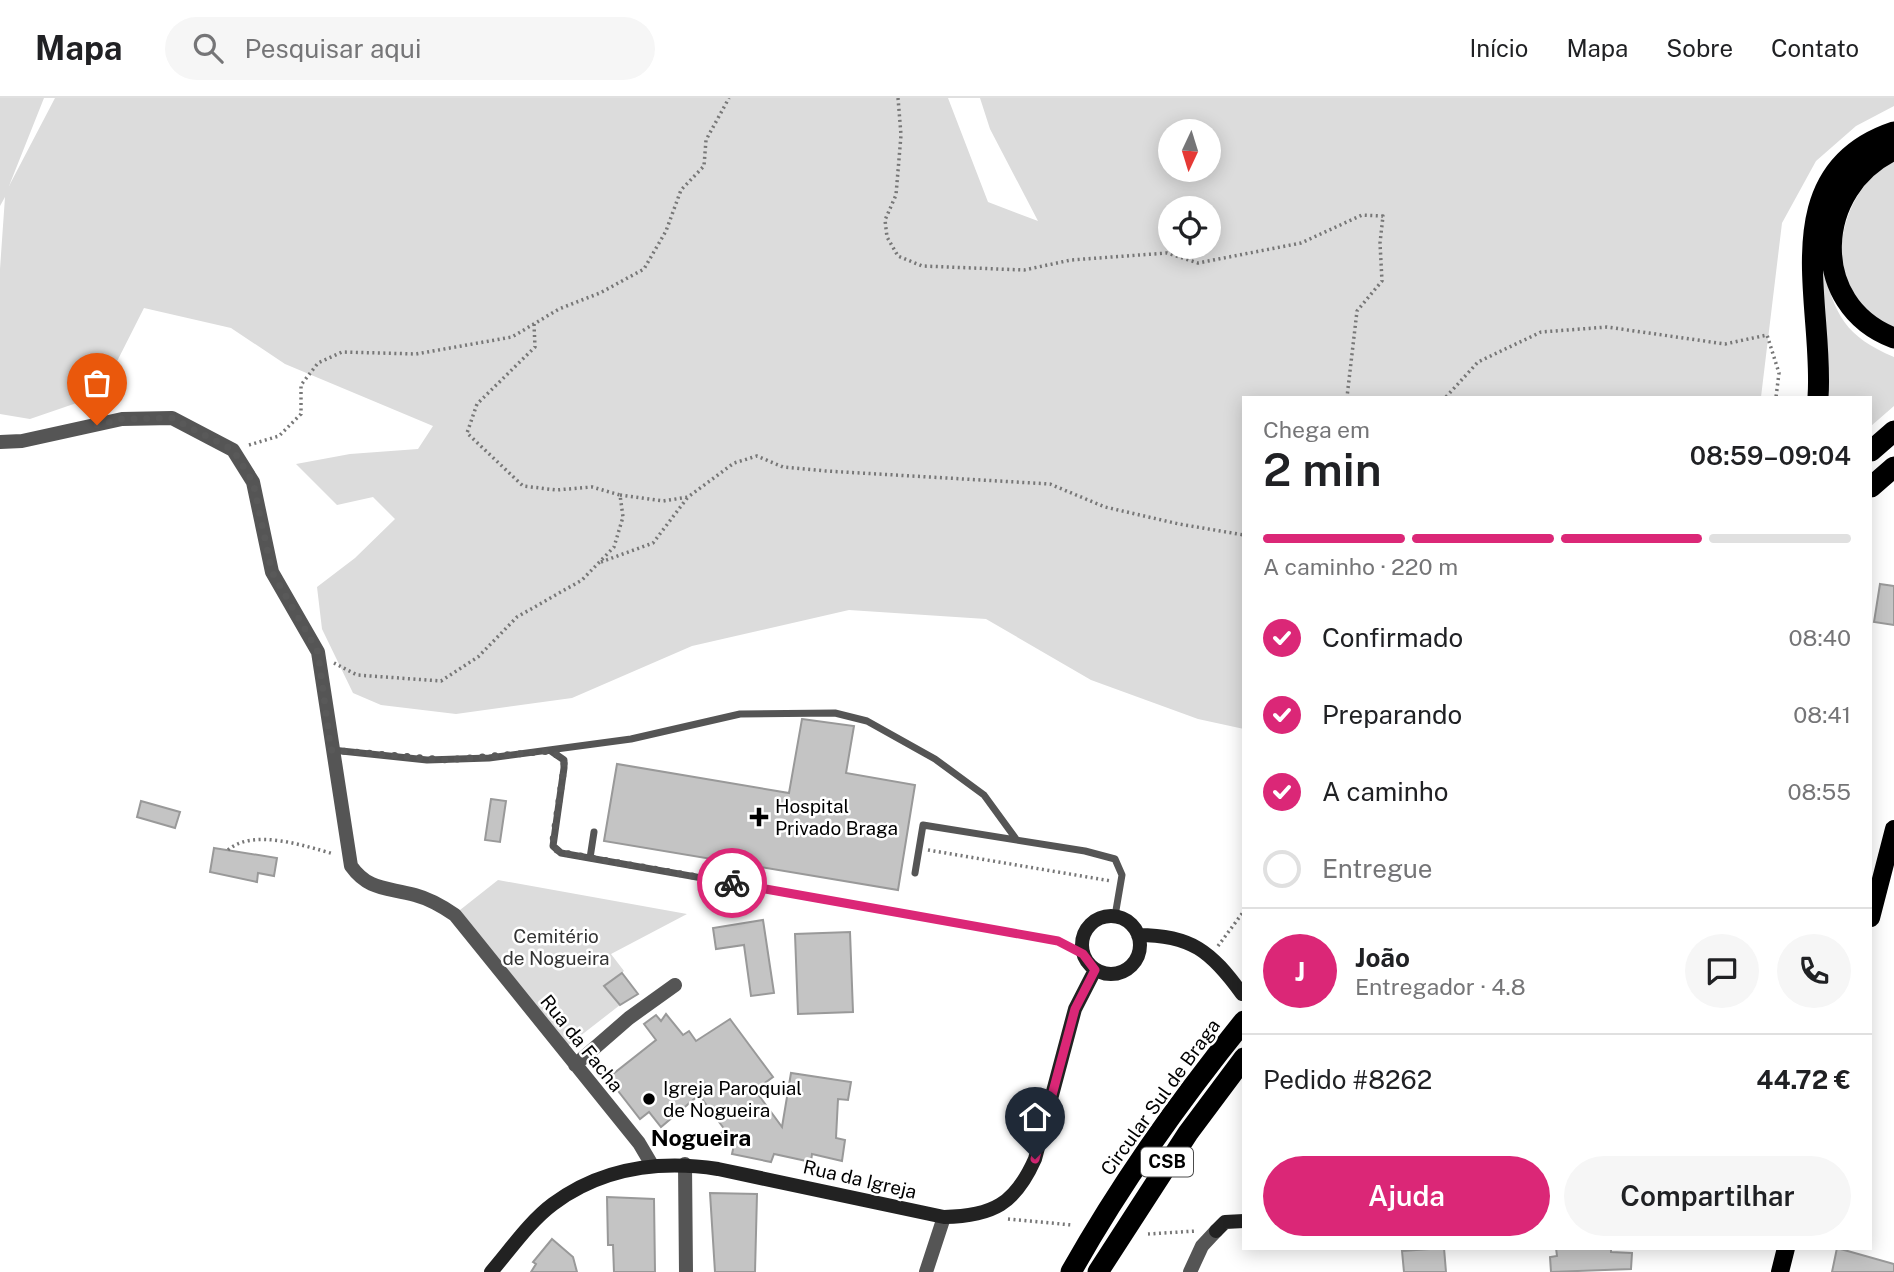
<!DOCTYPE html>
<html lang="pt">
<head>
<meta charset="utf-8">
<style>
	:root { --surface:#fff; --page:#f6f6f6; --text:#202124; --muted:#757577; --line:#e0e0e0; --accent:#db2777 }
	body { margin:0; font-family:"Public Sans",sans-serif; background:var(--page); color:var(--text); height:100vh; display:flex; flex-direction:column; font-size:26px; white-space:nowrap }
	* { box-sizing:border-box; margin:0 }
	p { font-size:23px; color:var(--muted) }
	.icon { flex:none; width:38px; height:38px; fill:none; stroke:currentColor; stroke-width:2; stroke-linecap:round; stroke-linejoin:round }
	.map { position:relative; flex:1; overflow:hidden }
	.sheet { position:absolute; left:1242px; top:298px; width:630px; height:854px; display:flex; flex-direction:column; background:var(--surface); border-radius:0px; box-shadow:0 4px 18px #0003 }
	.sheet>* { flex:none }
	.needle { width:46px; rotate:184deg }
	.fabs { position:absolute; left:1158px; top:21px; display:grid; gap:14px }
	.fabs a { display:grid; place-items:center; width:63px; height:63px; border-radius:50%; background:var(--surface); box-shadow:0 4px 18px #0003; font-size:35px }
	.pin { position:absolute; display:grid; place-items:center; width:60px; height:60px; color:#fff; margin:-72px -30px; border-radius:50% 50% 50% 0; rotate:-45deg; box-shadow:0 0 7px #0007 }
	.pin .icon { rotate:45deg }
	.courier { position:absolute; display:grid; place-items:center; width:70px; height:70px; margin:-35px; border:5px solid #db2777; border-radius:50%; background:#fff; color:#222; box-shadow:0 2px 9px #0007 }
	.summary em { font-style:normal; font-weight:600 }
	.summary div { display:flex; flex-direction:column-reverse }
	.summary { display:flex; align-items:center; justify-content:space-between; height:119px; padding:0 21px }
	h1 { font-size:46px; font-weight:600; line-height:52px }
	.bar { display:grid; grid-template-columns:repeat(4,1fr); gap:10px 7px; align-content:center; height:84px; padding:0 21px }
	.bar i { height:9px; border-radius:5px; background:var(--line) }
	.bar .active { background:var(--accent) }
	.bar p { grid-column:span 4 }
	.line { display:flex; align-items:center; gap:18px; padding:0 21px; border-top:2px solid var(--line) }
	.line div { flex:1 }
	.round { display:grid; place-items:center; flex:none; width:74px; height:74px; border-radius:37px; background:var(--page) }
	ol { padding:0 21px; list-style:none }
	li { display:flex; align-items:center; gap:21px; height:77px }
	li p { margin-inline-start:auto }
	li .icon { padding:7px; border-radius:50%; background:var(--accent); color:#fff; stroke-width:4 }
	li:last-child { color:var(--muted) }
	li i { width:38px; height:38px; border:4px solid var(--line); border-radius:50% }
	.primary-button { display:flex; gap:14px; margin-top:auto; padding:14px 21px }
	.primary-button a { flex:1; height:80px; border-radius:42px; background:var(--accent); color:#fff; font-size:28px; font-weight:600; line-height:80px; text-align:center }
	.primary-button a+a { background:var(--page); color:var(--text) }
	header { display:flex; align-items:center; gap:42px; box-sizing:border-box; height:98px; padding:0 35px; background:var(--surface); border-bottom:2px solid var(--line) }
	header strong { font-size:33px }
	nav { display:flex; gap:38px; margin-inline-start:auto; font-size:24px }
	.search { width:490px; height:63px; background:var(--page); display:flex; align-items:center; gap:18px; box-sizing:border-box; padding:0 24px; border-radius:38px; color:var(--muted); font-size:26px }
	.map>svg:first-child { display:block }
</style>
</head>
<body>
<header>
<strong>Mapa</strong>
<div class="search"><svg class="icon" aria-label="search" viewBox="0 0 24 24"><circle cx="10" cy="10" r="6"/><path d="M15 15l6 6"/></svg>Pesquisar aqui</div>
<nav><a>Início</a><a>Mapa</a><a>Sobre</a><a>Contato</a></nav>
</header>
<div class="map">
<svg width="1894" height="1174" viewBox="0 0 1894 1174">
	<rect width="100%" height="100%" fill="#fff"/>
	<!-- green -->
	<path fill="#dcdcdc" fill-rule="evenodd" d="M 0,0 L 44,0 L 9,88 L 55,0 L 948,0 L 988,104 L 1038,123 L 990,31 L 980,0 L 1894,0 L 1894,8 L 1856,28 L 1816,63 L 1782,125 L 1761,299 L 1244,299 L 1244,631 L 1198,621 L 1091,582 L 986,521 L 849,512 L 692,548 L 572,600 L 456,616 L 381,607 L 353,595 L 322,531 L 317,489 L 355,460 L 395,421 L 373,399 L 337,407 L 296,366 L 350,356 L 418,351 L 433,328 L 285,266 L 231,230 L 144,210 L 100,297 L 30,321 L 0,316 L 0,171 L 5,99 L 0,108 ZM 1171,33 L 1209,33 L 1209,72 L 1171,72 ZM 1171,110 L 1209,110 L 1209,149 L 1171,149 Z
		M 1894,63 L 1894,230 C 1880,223 1864,215 1855,201 C 1825,157 1848,86 1894,63 Z
		M 1823,167 C 1834,217 1846,239 1894,259 L 1894,308 L 1871,328 L 1871,299 L 1826,299 Z
		M 498,782 L 687,816 L 611,856 L 624,873 L 604,888 L 620,907 L 566,949 L 460,812 Z"/>
	<!-- building -->
	<path fill="#c4c4c4" stroke="#999" stroke-width="2" d="M 1880,486 L 1894,488 L 1894,527 L 1874,524 Z
		M 802,621 L 854,628 L 846,675 L 915,687 L 898,792 L 604,743 L 617,666 L 789,695 Z
		M 491,701 L 506,703 L 500,744 L 485,742 Z
		M 141,703 L 180,714 L 175,730 L 137,719 Z
		M 214,750 L 277,760 L 274,778 L 258,775 L 257,784 L 210,774 Z
		M 763,822 L 774,895 L 751,898 L 744,847 L 716,851 L 713,830 Z
		M 850,834 L 853,914 L 798,916 L 795,836 Z
		M 622,875 L 638,896 L 620,907 L 604,888 Z
		M 666,916 L 683,937 L 689,933 L 696,943 L 730,921 L 773,979 L 755,992 L 782,1029 L 791,975 L 851,984 L 848,1002 L 838,1001 L 836,1040 L 845,1042 L 842,1063 L 812,1056 L 811,1064 L 774,1056 L 771,1064 L 732,1056 L 735,1042 L 715,1040 L 725,1032 L 699,997 L 661,1029 L 649,1014 L 640,1021 L 608,980 L 656,942 L 644,926 L 656,917 L 661,923 Z
		M 710,1095 L 757,1096 L 755,1174 L 715,1174 Z
		M 607,1099 L 654,1101 L 655,1174 L 614,1174 L 613,1147 L 608,1147 Z
		M 552,1141 L 573,1159 L 577,1174 L 531,1174 L 536,1166 L 533,1164 Z
		M 1444,1150 L 1446,1174 L 1404,1174 L 1402,1153 Z
		M 1556,1150 L 1611,1150 L 1611,1154 L 1632,1155 L 1631,1171 L 1551,1174 L 1550,1159 L 1557,1158 Z
		M 1837,1150 L 1894,1166 L 1894,1174 L 1832,1174 Z"/>
	<g fill="none" stroke-linecap="round" stroke-linejoin="round">
		<!-- path -->
		<path stroke="#777" stroke-width="3.5" stroke-dasharray="2 3.5" stroke-linecap="butt" d="M 898,0 L 901,37 L 896,97 L 885,122 L 887,139 L 898,158 L 922,168 L 1024,172 L 1071,162 L 1167,155 L 1198,165 L 1301,145 L 1362,117 L 1383,118 L 1380,145 L 1382,183 L 1357,213 L 1347,299
			M 1446,299 L 1478,264 L 1541,234 L 1607,229 L 1725,246 L 1767,237 L 1779,275 L 1776,299
			M 249,347 L 279,338 L 301,316 L 301,287 L 318,265 L 342,254 L 416,256 L 512,239 L 559,211 L 600,195 L 644,171 L 666,133 L 681,92 L 704,68 L 706,42 L 729,0
			M 620,397 L 663,403 L 688,399 L 734,365 L 757,358 L 783,369 L 826,373 L 1050,386 L 1105,409 L 1179,426 L 1244,437
			M 601,464 L 653,445 L 688,399
			M 334,565 L 357,577 L 441,583 L 478,559 L 517,519 L 582,482 L 614,449 L 623,419 L 620,397 L 592,389 L 556,392 L 523,388 L 467,335 L 477,306 L 535,249 L 534,226
			M 228,752 C 253,730 305,748 334,756
			M 928,752 L 1111,783
			M 1218,848 L 1244,813
			M 1008,1121 L 1072,1127
			M 1148,1136 L 1196,1133"/>
		<!-- lane -->
		<path stroke="#555" stroke-width="7" d="M 332,652 L 427,662 L 489,660 L 631,641 L 740,616 L 835,615 L 867,623 L 935,661 L 984,697 L 1016,741
			M 551,653 L 564,662 L 564,670 L 553,748 L 561,755 L 1058,843 L 1083,856
			M 590,760 L 594,734
			M 915,775 L 923,727 L 1085,753 L 1115,761 L 1122,777 L 1115,818"/>
		<!-- street -->
		<path stroke="#555" stroke-width="14" d="M 0,344 L 22,343 L 122,321 L 172,320 L 233,352 L 253,384 L 272,474 L 318,554 L 351,768 C 369,793 387,789 415,797 C 430,801 442,808 455,817 L 639,1045 L 652,1067
			M 575,967 L 629,920 L 675,887
			M 685,1066 L 686,1174
			M 926,1174 L 944,1119
			M 1190,1174 L 1202,1148 L 1216,1133"/>
		<!-- secondary -->
		<path stroke="#222" stroke-width="14" d="M1082 847a29 29 0 1 1 58 0a29 29 0 1 1-58 0Z
			M 1138,837 C 1191,837 1211,853 1242,896
			M 1216,1133 L 1225,1124 L 1244,1123
			M 491,1174 C 510,1152 530,1123 553,1106 C 603,1069 659,1062 718,1071 L 944,1119 C 993,1118 1015,1106 1035,1061 L 1075,911 L 1095,872"/>
		<!-- primary -->
		<path stroke="#000" stroke-width="18" d="M 1871,820 L 1894,731
			M 1780,1174 L 1786,1150"/>
		<!-- highway -->
		<path stroke="#000" stroke-width="21" d="M 1894,52 C 1814,89 1807,207 1894,240
			M 1818,299 C 1825,208 1772,75 1894,34
			M 1871,353 L 1894,333
			M 1871,389 L 1894,369
			M 1071,1174 C 1121,1085 1180,1002 1244,923
			M 1098,1174 L 1188,1035 L 1244,960"/>
	</g>
	<g fill="none" stroke-linecap="round" stroke-linejoin="round">
		<!-- done -->
		<path stroke="#595959" stroke-width="7" stroke-dasharray="0 12.6" d="M 97,327 L 122,321 L 172,320 L 233,352 L 253,384 L 272,474 L 318,554 L 331,652 L 447,662 L 551,653 L 564,662 L 564,670 L 553,742 L 558,754 L 732,785"/>
		<!-- route -->
		<path stroke="#db2777" stroke-width="9" d="M 732,785 L 1058,843 L 1083,856 L 1095,872 L 1075,911 L 1035,1061"/>
	</g>
	<!-- markers -->
	<g fill="#000" stroke="#fff" stroke-width="2.5">
		<path d="M755.5 708.5h7v7h7v7h-7v7h-7v-7h-7v-7h7z"/>
		<circle cx="649" cy="1001" r="7"/>
	</g>
	<g text-anchor="middle" stroke-width="5" stroke-linejoin="round" paint-order="stroke">
		<!-- shield labels -->
		<rect fill="#fff" stroke="#4c4c4c" stroke-width="2" x="1141" y="1049.5" width="52" height="29" rx="5"/>
		<g font-size="18" font-weight="bold" fill="#000">
			<text x="1167" y="1070">CSB</text>
		</g>
		<!-- poi labels -->
		<g font-size="19" fill="#000" stroke="#fff" text-anchor="start">
			<text x="775" y="715">Hospital<tspan x="775" dy="22">Privado Braga</tspan></text>
			<text x="663" y="997">Igreja Paroquial<tspan x="663" dy="22">de Nogueira</tspan></text>
		</g>
		<!-- park labels -->
		<g font-size="19" fill="#333" stroke="#fff">
			<text x="556" y="845">Cemitério<tspan x="556" dy="22">de Nogueira</tspan></text>
		</g>
		<!-- street labels -->
		<g font-size="19" fill="#000" stroke="#fff">
			<text transform="translate(582 945) rotate(51)" y="7">Rua da Facha</text>
			<text transform="translate(1160 999) rotate(-54)" y="7">Circular Sul de Braga</text>
			<text transform="translate(860 1081) rotate(13)" y="7">Rua da Igreja</text>
		</g>
		<!-- quarter labels -->
		<g font-size="23" font-weight="bold" fill="#000" stroke="#fff">
			<text x="701" y="1048">Nogueira</text>
		</g>
	</g>
</svg>
<div class="fabs">
<a><svg class="needle" viewBox="-14 -14 28 28"><path d="M0-13l5 13h-10z" fill="#e53935"/><path d="M0 13l5-13h-10z" fill="#757577"/></svg></a>
<a><svg class="icon" aria-label="locate" viewBox="0 0 24 24"><circle cx="12" cy="12" r="6"/><path d="M12 2v4M12 18v4M2 12h4M18 12h4"/></svg></a>
</div>
<div class="pin" style="left:97px;top:327px;background:#ea580c"><svg class="icon" aria-label="bag" viewBox="0 0 24 24"><path d="M5 8h14l-1 12H6zM9 8a3 3 0 0 1 6 0"/></svg></div>
<div class="pin" style="left:1035px;top:1061px;background:#1f2937"><svg class="icon" aria-label="home" viewBox="0 0 24 24"><path d="M3 11l9-7 9 7M6 9v11h12V9"/></svg></div>
<div class="courier" style="left:732px;top:785px"><svg class="icon" aria-label="bike" viewBox="0 0 24 24"><circle cx="6" cy="16" r="4"/><circle cx="18" cy="16" r="4"/><path d="M6 16l4-8h5l3 8M10 8l3 8H6M13 5h3"/></svg></div>
<section class="sheet">
<div class="summary"><div><h1>2 min</h1><p>Chega em</p></div><em>08:59–09:04</em></div>
<div class="bar"><i class="active"></i><i class="active"></i><i class="active"></i><i></i><p>A caminho · 220 m</p></div>
<ol>
<li><svg class="icon" aria-label="check" viewBox="0 0 24 24"><path d="M5 12l5 5 9-10"/></svg>Confirmado<p>08:40</p></li>
<li><svg class="icon" aria-label="check" viewBox="0 0 24 24"><path d="M5 12l5 5 9-10"/></svg>Preparando<p>08:41</p></li>
<li><svg class="icon" aria-label="check" viewBox="0 0 24 24"><path d="M5 12l5 5 9-10"/></svg>A caminho<p>08:55</p></li>
<li><i></i>Entregue</li>
</ol>
<div class="line" style="height:126px"><b class="round" style="background:var(--accent);color:#fff">J</b><div><b>João</b><p>Entregador · 4.8</p></div><a class="round"><svg class="icon" aria-label="chat" viewBox="0 0 24 24"><path d="M4 5h16v11H9l-5 4z"/></svg></a><a class="round"><svg class="icon" aria-label="phone" viewBox="0 0 24 24"><path d="M5 4h4l2 5-3 2q2 4 5 5l2-3 5 2v4C11 20 4 13 5 4z"/></svg></a></div>
<div class="line" style="height:91px"><div>Pedido #8262</div><b>44.72 €</b></div>
<div class="primary-button"><a>Ajuda</a><a>Compartilhar</a></div>
</section>
</div>
</body>
</html>
